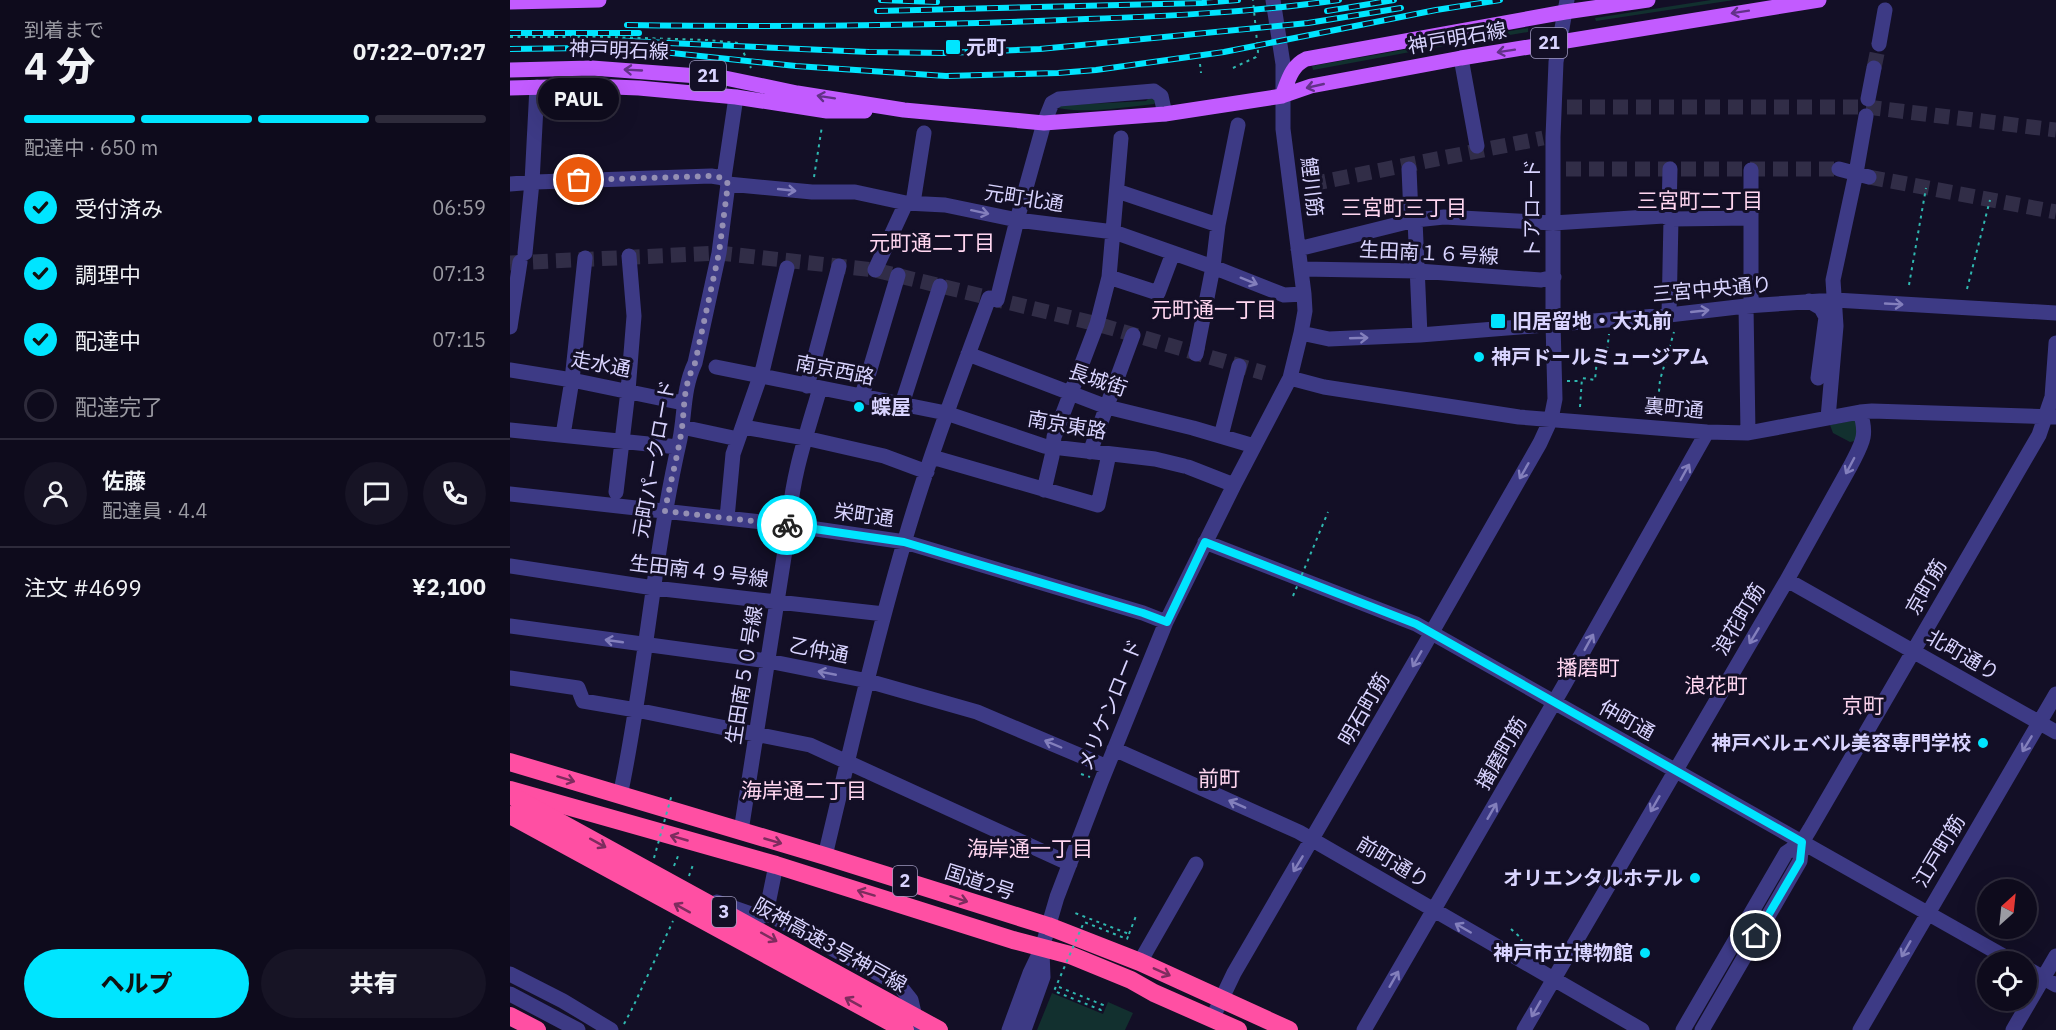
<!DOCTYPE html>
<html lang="ja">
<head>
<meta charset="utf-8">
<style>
	:root { --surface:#0e0b1c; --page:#171425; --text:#f1f3f6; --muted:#9b9ba3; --line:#2e2b3b; --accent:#00e5ff }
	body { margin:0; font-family:"IBM Plex Sans","Noto Sans JP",sans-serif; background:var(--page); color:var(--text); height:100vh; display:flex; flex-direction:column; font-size:22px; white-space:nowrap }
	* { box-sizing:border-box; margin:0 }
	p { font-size:20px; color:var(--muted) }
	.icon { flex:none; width:33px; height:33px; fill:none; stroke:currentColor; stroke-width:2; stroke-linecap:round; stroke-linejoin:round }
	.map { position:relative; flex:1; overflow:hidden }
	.drawer { display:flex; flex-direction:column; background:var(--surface); width:510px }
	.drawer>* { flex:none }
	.needle { width:39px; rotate:27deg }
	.tools { position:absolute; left:1467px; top:879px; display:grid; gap:12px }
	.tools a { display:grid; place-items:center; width:60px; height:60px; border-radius:50%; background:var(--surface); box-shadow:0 6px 24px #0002,0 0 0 2px var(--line); font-size:30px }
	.pin { position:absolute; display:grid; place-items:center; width:51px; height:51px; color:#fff; margin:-26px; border:3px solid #fff; border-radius:50%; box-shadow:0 2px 6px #0007 }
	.courier { position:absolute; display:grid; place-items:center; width:60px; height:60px; margin:-30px; border:4px solid #00e5ff; border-radius:50%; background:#fff; color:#222; box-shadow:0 2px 8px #0007 }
	.bubble { position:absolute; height:42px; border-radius:21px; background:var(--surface); box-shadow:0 6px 24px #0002,0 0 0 2px var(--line); font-size:20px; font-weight:800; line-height:42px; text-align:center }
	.overview em { font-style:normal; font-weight:800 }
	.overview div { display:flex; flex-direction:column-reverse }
	.overview { display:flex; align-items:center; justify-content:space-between; height:102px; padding:0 24px }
	h1 { font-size:39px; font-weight:800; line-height:45px }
	.bar { display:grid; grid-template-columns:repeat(4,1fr); gap:9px 6px; align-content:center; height:72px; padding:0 24px }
	.bar i { height:8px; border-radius:4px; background:var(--line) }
	.bar .on { background:var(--accent) }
	.bar p { grid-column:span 4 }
	.line { display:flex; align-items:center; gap:15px; padding:0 24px; border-top:2px solid var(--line) }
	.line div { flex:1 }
	.round { display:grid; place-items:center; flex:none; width:63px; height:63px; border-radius:32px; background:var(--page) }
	ol { padding:0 24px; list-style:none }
	li { display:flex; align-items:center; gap:18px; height:66px }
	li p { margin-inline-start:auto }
	li .icon { padding:6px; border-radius:50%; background:var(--accent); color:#111; stroke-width:4 }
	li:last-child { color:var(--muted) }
	li i { width:33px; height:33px; border:3px solid var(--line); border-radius:50% }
	.action { display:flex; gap:12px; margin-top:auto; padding:12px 24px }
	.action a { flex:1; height:69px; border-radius:36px; background:var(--accent); color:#111; font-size:24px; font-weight:800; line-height:69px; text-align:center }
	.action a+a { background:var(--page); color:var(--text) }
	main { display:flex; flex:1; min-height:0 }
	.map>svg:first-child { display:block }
</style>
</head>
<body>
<main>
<section class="drawer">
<div class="overview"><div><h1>4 分</h1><p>到着まで</p></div><em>07:22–07:27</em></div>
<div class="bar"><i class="on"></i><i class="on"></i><i class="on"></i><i></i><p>配達中 · 650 m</p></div>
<ol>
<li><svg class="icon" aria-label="check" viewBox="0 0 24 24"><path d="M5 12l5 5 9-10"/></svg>受付済み<p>06:59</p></li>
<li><svg class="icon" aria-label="check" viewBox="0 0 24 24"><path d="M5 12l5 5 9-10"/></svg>調理中<p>07:13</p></li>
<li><svg class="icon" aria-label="check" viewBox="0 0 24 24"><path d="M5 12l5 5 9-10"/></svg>配達中<p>07:15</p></li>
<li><i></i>配達完了</li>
</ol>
<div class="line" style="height:108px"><a class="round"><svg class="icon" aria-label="person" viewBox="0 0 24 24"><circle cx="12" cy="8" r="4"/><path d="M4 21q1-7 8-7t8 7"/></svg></a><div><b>佐藤</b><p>配達員 · 4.4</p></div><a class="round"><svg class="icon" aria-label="chat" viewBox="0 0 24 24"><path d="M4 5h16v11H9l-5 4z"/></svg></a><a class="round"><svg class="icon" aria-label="phone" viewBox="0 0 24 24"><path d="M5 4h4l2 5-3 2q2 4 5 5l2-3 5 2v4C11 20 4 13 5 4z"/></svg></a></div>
<div class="line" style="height:78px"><div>注文 #4699</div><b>¥2,100</b></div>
<div class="action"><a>ヘルプ</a><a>共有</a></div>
</section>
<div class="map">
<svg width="1546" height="1030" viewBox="0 0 1546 1030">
	<rect width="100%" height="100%" fill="#130f26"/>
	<!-- green -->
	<path fill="#12302f" d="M 1201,0 L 1224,0 L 1086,21 L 1085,18 Z
		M 1018,28 L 1018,32 L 911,50 L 803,70 L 802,66 Z
		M 640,97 L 647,102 L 644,104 C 615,107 576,114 548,108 L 549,102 L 558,105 L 636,101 Z
		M 1346,420 L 1349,440 L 1340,442 L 1323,433 L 1320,425 Z
		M 542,993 L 593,1014 L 598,1002 L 623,1013 L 615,1030 L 527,1030 Z"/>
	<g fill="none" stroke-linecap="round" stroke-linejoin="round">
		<!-- minor-tunnel -->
		<path stroke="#312d47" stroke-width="15" stroke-dasharray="15 8" stroke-linecap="butt" d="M 1364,68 L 1369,44
			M 1057,107 L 1357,107 L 1546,130
			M 1056,169 L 1329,169
			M 1359,177 L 1546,212
			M 801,184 L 1033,138
			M 0,263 L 209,253 L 365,270 L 587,324 L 754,373"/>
		<!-- path -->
		<path stroke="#2fb8b0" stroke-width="2" stroke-dasharray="3 4.5" stroke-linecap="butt" d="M 716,2 L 717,0
			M 0,37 L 100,37 L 197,40 L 229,43 L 241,68
			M 690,64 L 691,73
			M 723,68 L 746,57 L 748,52 L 743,0
			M 304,177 L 312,126
			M 1399,285 L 1416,188
			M 1457,289 L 1480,200
			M 1090,359 L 1090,353
			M 1057,381 L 1072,381
			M 1070,407 L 1072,378 L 1085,380 L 1087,359 L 1096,360 L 1099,334
			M 1147,414 L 1150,380 L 1164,332
			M 571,774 L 580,777
			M 164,866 L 168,856
			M 179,876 L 184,862
			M 1001,929 L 1012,939 L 1010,944
			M 619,934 L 626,916
			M 114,1024 L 123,1007 L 163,921"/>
		<!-- minor -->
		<path stroke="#3d3a85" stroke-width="15" d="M 1369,44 L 1375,10
			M 951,58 L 967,146
			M 1358,99 L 1364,68
			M 899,169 L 901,215 L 905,220 L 910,335
			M 1329,169 L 1359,177
			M 1241,170 L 1241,306
			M 0,184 L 25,182 L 201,176 L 214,178
			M 218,184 L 302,192 L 345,192 L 396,203 L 435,205 L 507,220 L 604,232 L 703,267 L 774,295 L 794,294
			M 607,191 L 708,225
			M 403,203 L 414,133
			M 788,249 L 905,220 L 934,217 L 1043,223 L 1154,216 L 1161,219 L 1241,218
			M 15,253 L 22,182 L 27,87
			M 792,269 L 908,271 L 1031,280 L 1044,277
			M 365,270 L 396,203
			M 599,277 L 648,293 L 663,253
			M 487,300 L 507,220 L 534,123 L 542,103 L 549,99 L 644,91 L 651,96 L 655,114
			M 1299,301 L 1311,308 L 1316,317 L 1308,378
			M 1236,306 L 1238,433
			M 1159,315 L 1161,219 L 1159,212 L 1160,169
			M 0,327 L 10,262
			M 791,333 L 819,339 L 910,335 L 1159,315 L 1236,306 L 1325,300 L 1546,313
			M 458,354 L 597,407 L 683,428 L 744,446
			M 686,354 L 703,267 L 708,225 L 728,125
			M 206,367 L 436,413 L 534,446 L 645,459 L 674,466
			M 0,370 L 62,380 L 173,403
			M 780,378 L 814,387 L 1009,417 L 1197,432 L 1238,433 L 1350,412 L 1362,411 L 1545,417
			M 297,386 L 329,266
			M 352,396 L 388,275
			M 392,404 L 430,286
			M 1318,418 L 1326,326 L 1323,280 L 1346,173 L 1356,116
			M 172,427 L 228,439
			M 233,427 L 295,438 L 374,456 L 417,472
			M 0,430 L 168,447
			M 53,435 L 62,380 L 75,258
			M 711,436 L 729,366
			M 580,452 L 623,335
			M 422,457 L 588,505 L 599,454
			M 678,467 L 724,485
			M 534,490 L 542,456 L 544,437 L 587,324 L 599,277 L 611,138
			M 106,492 L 118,391 L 124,316 L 119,256
			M 0,494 L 279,525 L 395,542 L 633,613 L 656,622
			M 217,518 L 223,454 L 253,368 L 277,268
			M 695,542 L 906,624 L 1504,962
			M 0,566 L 144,588 L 374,614
			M 1277,580 L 1546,732
			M 0,626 L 258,661 L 358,681 L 467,712 L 597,767
			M 0,678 L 68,688 L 73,701 L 126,710 L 300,745 L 560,864
			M 604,749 L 789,832 L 1132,1030
			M 110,796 C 135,678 143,557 170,439 C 175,413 173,388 185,363 L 209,253 L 218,184 L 214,178 L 226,97
			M 231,831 L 279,525 C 281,478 297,433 310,388
			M 315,856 C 340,751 364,646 394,543 C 418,460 449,379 479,298
			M 266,865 L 257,909 L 258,914 L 389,985 L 401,1000 L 408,1030
			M 207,902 L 250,917 L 258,914
			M 630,962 L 686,864
			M 1516,968 L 1546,985
			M 0,974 L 53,1001 L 101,1030
			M 0,994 L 68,1030
			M 702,1019 L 724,973 L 914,646 L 1030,443 L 1041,419 L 1045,399 L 1043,323 L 1043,137 L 1046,62 L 1057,0
			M 499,1030 L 520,973 L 532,948 L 547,897 L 591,782 L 656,622 L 724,485 L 780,378 L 791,333 L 795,311 L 794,294 L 773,129 L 773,64 L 763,0
			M 514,1030 L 533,977 L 532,951
			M 854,1030 L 1053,687 L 1197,432
			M 1014,1030 L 1277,580 L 1341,465 C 1352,443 1358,436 1350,412
			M 1173,1030 L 1276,853 L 1292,842
			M 1192,1030 L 1290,861 L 1292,842 L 1300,829 L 1529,435 L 1542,397 L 1546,343
			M 1350,1030 L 1546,694
			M 1503,1030 L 1546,956"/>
		<!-- major -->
		<path stroke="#c25bff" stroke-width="15" d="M 0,2 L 89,0
			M 0,70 L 82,68 L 215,78 L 287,93 L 394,110 L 534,123 L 655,114 L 772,96 L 801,86 L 951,58 L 1309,0
			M 0,88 L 78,86 L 129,88 L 226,97 L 317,111 L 355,111
			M 772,96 C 778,81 781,66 796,59 L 1055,12 L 1138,0"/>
		<!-- highway -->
		<path stroke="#ff4fa3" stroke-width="18" d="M 0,762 L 315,856 L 538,926 L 630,962 L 779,1030
			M 0,790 L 266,865 L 503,940 L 560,955 L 621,980 L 644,993 L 728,1030"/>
		<!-- rail casing -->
		<g stroke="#00e5ff" stroke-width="6">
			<path id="rail" d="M 371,0 L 427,2
				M 367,11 L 692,3 L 728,0
				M 817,11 L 884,0
				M 117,25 C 270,27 423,26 576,19 C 661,16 745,12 829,0
				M 0,33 L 129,33
				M 114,41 L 359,52 L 435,53 L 530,49 L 798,23 L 891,8
				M 0,49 L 77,48 L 143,51 L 286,66 L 436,76 L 548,73 L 586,70 L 714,52 L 926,10 L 990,0"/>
		</g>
		<!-- rail -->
		<use href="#rail" stroke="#130f26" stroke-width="4" stroke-dasharray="11" stroke-linecap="butt"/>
		<!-- path-bridge -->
		<path stroke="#2fb8b0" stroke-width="2" stroke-dasharray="3 4.5" stroke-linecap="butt" d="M 783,596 L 818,512
			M 144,858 L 162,794
			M 549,987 L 593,1005 L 591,1010 L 544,991 L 574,922 L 617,939 L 619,934 L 565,913"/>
		<!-- highway-bridge -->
		<path stroke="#ff4fa3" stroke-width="18" d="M 0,795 L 429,1030
			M 0,815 L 395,1030
			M 0,1016 L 27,1030"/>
	</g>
	<!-- one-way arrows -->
	<defs><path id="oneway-shaft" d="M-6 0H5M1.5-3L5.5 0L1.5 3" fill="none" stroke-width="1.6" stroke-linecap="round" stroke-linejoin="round" transform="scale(1.5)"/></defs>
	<g stroke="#623188">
		<use href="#oneway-shaft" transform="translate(1230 12) rotate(171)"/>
		<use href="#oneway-shaft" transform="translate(996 51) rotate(171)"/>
		<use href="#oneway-shaft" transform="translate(123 70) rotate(-177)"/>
		<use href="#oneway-shaft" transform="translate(805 86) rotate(167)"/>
		<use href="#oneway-shaft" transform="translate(316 97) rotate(-171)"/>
	</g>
	<g stroke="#837fbc">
		<use href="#oneway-shaft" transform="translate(277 190) rotate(6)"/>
		<use href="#oneway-shaft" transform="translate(470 212) rotate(12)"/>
		<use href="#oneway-shaft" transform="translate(739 281) rotate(22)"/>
		<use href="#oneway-shaft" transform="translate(1384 304) rotate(3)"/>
		<use href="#oneway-shaft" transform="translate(1190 311) rotate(-6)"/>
		<use href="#oneway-shaft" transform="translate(849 338) rotate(-2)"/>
		<use href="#oneway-shaft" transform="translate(1340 466) rotate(118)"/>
		<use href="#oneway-shaft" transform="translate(1014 471) rotate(120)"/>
		<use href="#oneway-shaft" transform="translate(1175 472) rotate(-61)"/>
		<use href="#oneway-shaft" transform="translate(1244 636) rotate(121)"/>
		<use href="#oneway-shaft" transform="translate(104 641) rotate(-172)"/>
		<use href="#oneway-shaft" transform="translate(1079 642) rotate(-61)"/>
		<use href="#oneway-shaft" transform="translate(907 659) rotate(120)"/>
		<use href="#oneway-shaft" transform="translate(317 673) rotate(-169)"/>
		<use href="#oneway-shaft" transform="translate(543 744) rotate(-157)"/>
		<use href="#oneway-shaft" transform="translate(1517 744) rotate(121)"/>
		<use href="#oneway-shaft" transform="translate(727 804) rotate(-156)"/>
		<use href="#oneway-shaft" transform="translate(1145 804) rotate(120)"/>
		<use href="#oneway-shaft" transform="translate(982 811) rotate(-60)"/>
		<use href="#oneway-shaft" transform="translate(788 864) rotate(121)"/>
		<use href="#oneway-shaft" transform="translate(953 928) rotate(-150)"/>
		<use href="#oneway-shaft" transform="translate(1396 949) rotate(120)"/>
		<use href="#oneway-shaft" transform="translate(884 979) rotate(-60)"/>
		<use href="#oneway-shaft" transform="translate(1026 1009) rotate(120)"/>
	</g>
	<g stroke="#7d2c5e">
		<use href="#oneway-shaft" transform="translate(56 779) rotate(17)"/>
		<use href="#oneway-shaft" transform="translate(169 838) rotate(-164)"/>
		<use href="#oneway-shaft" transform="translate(263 841) rotate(16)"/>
		<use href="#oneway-shaft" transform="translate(88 843) rotate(29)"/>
		<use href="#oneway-shaft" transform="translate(356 893) rotate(-163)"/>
		<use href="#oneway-shaft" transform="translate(449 899) rotate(18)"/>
		<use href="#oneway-shaft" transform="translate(172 908) rotate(-151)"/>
		<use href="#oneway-shaft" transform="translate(259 937) rotate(29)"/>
		<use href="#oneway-shaft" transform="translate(652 972) rotate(24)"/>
		<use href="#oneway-shaft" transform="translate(343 1002) rotate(-151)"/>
	</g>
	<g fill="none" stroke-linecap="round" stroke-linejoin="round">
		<!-- done -->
		<path stroke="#948fb3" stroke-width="6" stroke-dasharray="0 10.8" d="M 69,180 L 201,176 L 214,178 L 218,184 L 209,253 L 185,363 C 173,387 175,403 172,428 C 168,455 160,483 155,511 L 277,525"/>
		<!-- route -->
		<path stroke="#00e5ff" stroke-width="8" d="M 277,525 L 394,542 L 633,613 L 657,622 L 695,542 L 906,624 L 1292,842 L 1290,861 L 1246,936"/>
	</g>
	<!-- markers -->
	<g fill="#00e5ff" stroke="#130f26" stroke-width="2">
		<rect x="435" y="39" width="16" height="16" rx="3"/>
		<rect x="980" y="313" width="16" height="16" rx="3"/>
		<circle cx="969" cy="357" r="6"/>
		<circle cx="349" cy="407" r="6"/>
		<circle cx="1473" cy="743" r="6"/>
		<circle cx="1185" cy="878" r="6"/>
		<circle cx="1135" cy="953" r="6"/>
	</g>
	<g text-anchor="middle" stroke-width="6" stroke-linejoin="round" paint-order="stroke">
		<!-- shield labels -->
		<g fill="#130f26" stroke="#9e99be" stroke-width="1.5">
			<rect x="1021" y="28" width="36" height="30" rx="4.5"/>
			<rect x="180" y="61" width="36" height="30" rx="4.5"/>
			<rect x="383" y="866" width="24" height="30" rx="4.5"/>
			<rect x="202" y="897" width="24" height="30" rx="4.5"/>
		</g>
		<g font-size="18" font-weight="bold" fill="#d9d4ff">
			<text x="1039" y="49">21</text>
			<text x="198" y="82">21</text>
			<text x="395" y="887">2</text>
			<text x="214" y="918">3</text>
		</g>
		<!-- street labels -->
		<g font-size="20" fill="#d9d4ff" stroke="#130f26">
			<text transform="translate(947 38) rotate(-10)" y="7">神戸明石線</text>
			<text transform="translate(109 50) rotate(2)" y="7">神戸明石線</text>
			<text transform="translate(802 187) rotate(83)" y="7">鯉川筋</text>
			<text transform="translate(514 198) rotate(9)" y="7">元町北通</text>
			<text transform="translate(1022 209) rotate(-90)" y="7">トアロード</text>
			<text transform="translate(919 253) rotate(3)" y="7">生田南１６号線</text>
			<text transform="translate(1202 289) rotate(-5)" y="7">三宮中央通り</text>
			<text transform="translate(91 364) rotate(11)" y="7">走水通</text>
			<text transform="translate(325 370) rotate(11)" y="7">南京西路</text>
			<text transform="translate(588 380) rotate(19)" y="7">長城街</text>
			<text transform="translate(1164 408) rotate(5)" y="7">裏町通</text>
			<text transform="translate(557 425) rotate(10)" y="7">南京東路</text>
			<text transform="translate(144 459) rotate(-80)" y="7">元町パークロード</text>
			<text transform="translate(354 515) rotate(8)" y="7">栄町通</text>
			<text transform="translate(189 571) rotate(7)" y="7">生田南４９号線</text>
			<text transform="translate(1416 587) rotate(-60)" y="7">京町筋</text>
			<text transform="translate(1229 619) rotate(-59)" y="7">浪花町筋</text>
			<text transform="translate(309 650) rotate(11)" y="7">乙仲通</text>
			<text transform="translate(1453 655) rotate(30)" y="7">北町通り</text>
			<text transform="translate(234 675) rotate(-81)" y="7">生田南５０号線</text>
			<text transform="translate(600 705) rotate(-68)" y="7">メリケンロード</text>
			<text transform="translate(854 709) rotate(-60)" y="7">明石町筋</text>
			<text transform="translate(1117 720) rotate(29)" y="7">仲町通</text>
			<text transform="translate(991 753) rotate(-60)" y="7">播磨町筋</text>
			<text transform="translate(1429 851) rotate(-59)" y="7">江戸町筋</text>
			<text transform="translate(883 862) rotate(31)" y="7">前町通り</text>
			<text transform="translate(470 882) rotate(18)" y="7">国道2号</text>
			<text transform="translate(320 945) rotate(29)" y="7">阪神高速3号神戸線</text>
		</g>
		<!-- poi labels -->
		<g font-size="20" font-weight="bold" fill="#d9d4ff" stroke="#130f26" text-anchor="start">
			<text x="456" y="54">元町</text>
			<text x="1002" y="328">旧居留地・大丸前</text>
			<text x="981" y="364">神戸ドールミュージアム</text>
			<text x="361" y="414">蝶屋</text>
			<text x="1461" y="750" text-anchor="end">神戸ベルェベル美容専門学校</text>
			<text x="1173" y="885" text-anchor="end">オリエンタルホテル</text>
			<text x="1123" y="960" text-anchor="end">神戸市立博物館</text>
		</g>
		<!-- neighbourhood labels -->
		<g font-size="21" fill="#ffd6f0" stroke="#130f26">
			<text x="1190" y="208">三宮町二丁目</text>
			<text x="894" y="215">三宮町三丁目</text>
			<text x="422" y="250">元町通二丁目</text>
			<text x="704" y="317">元町通一丁目</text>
			<text x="1078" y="675">播磨町</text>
			<text x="1206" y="693">浪花町</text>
			<text x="1353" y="713">京町</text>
			<text x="709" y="786">前町</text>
			<text x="294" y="798">海岸通二丁目</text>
			<text x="520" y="856">海岸通一丁目</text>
		</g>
	</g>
</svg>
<div class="tools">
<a><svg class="needle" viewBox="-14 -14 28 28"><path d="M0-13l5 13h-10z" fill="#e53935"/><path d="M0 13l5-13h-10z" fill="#9b9ba3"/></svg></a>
<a><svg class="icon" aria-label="locate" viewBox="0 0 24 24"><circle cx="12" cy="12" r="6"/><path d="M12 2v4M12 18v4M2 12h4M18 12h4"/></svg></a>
</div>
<div class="pin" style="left:69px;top:180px;background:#ea580c"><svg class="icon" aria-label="bag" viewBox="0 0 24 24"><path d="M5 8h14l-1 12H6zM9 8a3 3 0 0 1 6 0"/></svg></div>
<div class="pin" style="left:1246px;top:936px;background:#1f2937"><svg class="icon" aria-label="home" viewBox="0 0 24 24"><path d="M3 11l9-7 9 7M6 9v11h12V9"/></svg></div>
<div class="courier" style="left:277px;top:525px"><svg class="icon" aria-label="bike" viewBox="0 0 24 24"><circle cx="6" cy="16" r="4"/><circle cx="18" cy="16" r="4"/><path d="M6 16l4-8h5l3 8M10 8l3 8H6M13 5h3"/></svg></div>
<div class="bubble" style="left:28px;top:78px;width:81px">PAUL</div>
</div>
</main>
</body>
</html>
